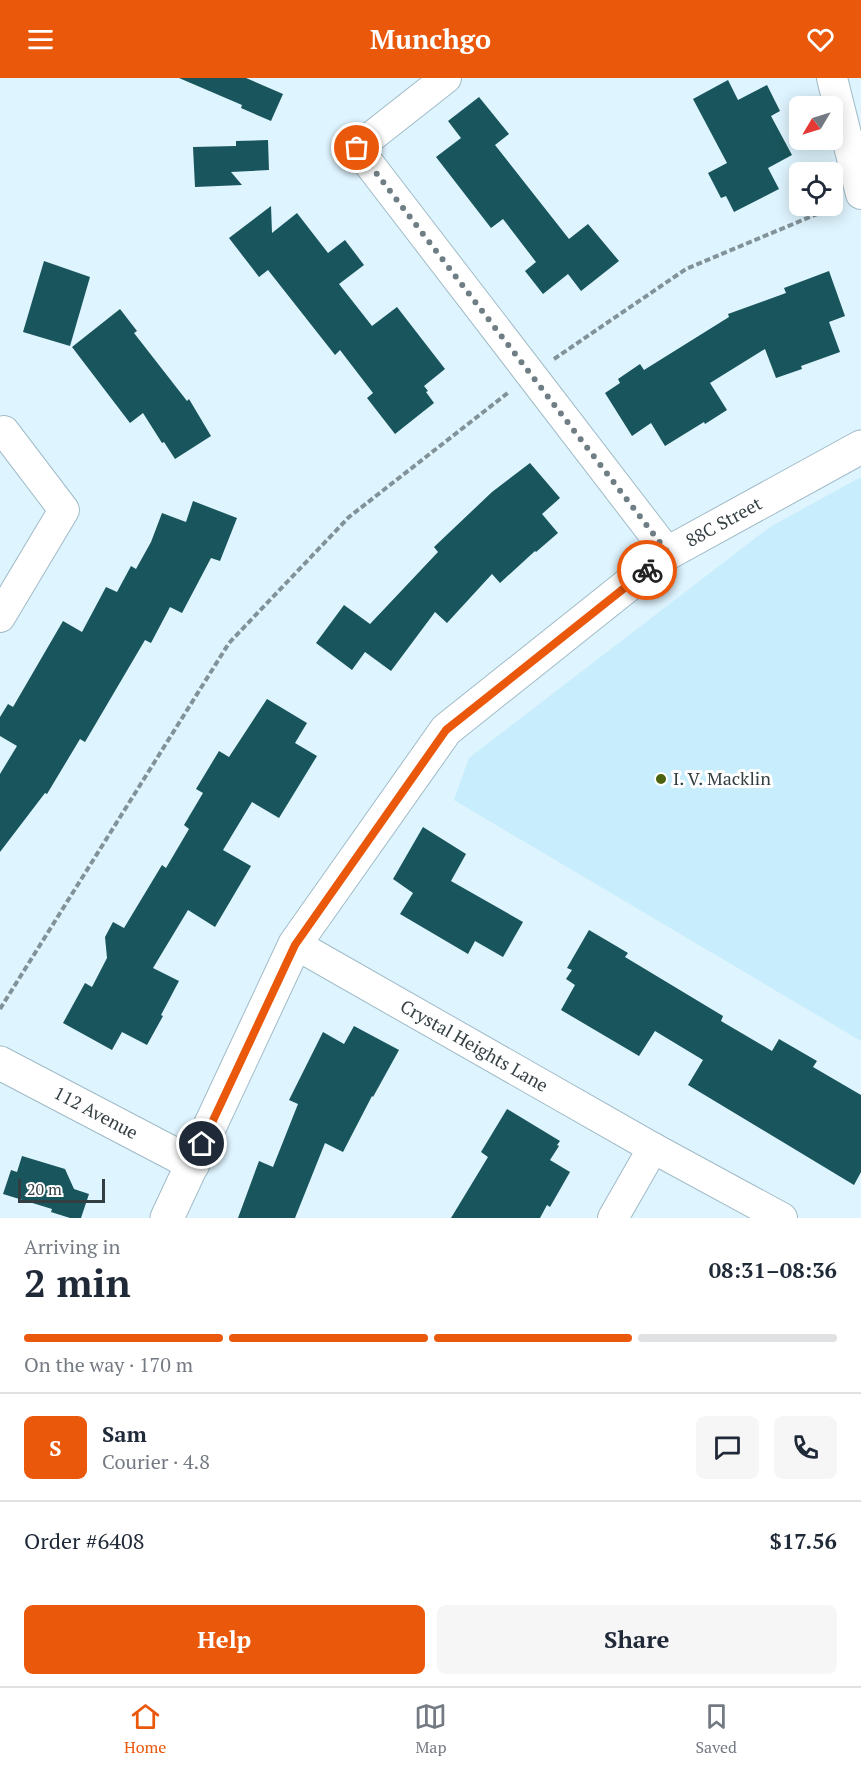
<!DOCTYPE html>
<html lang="en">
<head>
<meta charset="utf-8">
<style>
	:root { --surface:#fff; --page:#f6f6f7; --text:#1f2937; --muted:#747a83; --line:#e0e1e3; --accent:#ea580c }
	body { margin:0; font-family:"PT Serif",serif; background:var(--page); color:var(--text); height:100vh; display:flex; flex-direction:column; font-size:22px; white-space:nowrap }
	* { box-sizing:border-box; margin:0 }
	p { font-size:20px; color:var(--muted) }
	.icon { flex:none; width:33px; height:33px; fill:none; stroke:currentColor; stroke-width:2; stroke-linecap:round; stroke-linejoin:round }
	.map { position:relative; height:1140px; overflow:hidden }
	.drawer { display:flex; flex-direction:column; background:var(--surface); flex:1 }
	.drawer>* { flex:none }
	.needle { width:39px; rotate:232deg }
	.controls { position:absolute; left:789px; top:18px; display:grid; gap:12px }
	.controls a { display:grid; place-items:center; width:54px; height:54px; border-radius:9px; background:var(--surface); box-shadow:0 3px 15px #0003; font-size:30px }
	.scale { position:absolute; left:18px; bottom:15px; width:87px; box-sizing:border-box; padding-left:6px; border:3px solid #333e43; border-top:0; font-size:16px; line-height:21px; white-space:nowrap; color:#333e43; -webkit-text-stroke:4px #fff; paint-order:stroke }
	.pin { position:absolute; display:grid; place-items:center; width:51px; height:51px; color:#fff; margin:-26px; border:3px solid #fff; border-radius:50%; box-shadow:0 2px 6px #0007 }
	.courier { position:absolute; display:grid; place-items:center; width:60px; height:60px; margin:-30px; border:4px solid #ea580c; border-radius:50%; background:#fff; color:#222; box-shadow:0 2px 8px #0007 }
	.head em { font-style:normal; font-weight:700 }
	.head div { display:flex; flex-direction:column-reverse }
	.head { display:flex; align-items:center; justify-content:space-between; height:102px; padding:0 24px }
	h1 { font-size:39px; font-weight:700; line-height:45px }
	.bar { display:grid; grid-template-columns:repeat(4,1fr); gap:9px 6px; align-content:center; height:72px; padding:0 24px }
	.bar i { height:8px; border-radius:4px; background:var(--line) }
	.bar .selected { background:var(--accent) }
	.bar p { grid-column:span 4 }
	.line { display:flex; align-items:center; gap:15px; padding:0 24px; border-top:2px solid var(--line) }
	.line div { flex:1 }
	.round { display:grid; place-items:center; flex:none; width:63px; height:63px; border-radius:9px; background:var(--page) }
	.button { display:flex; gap:12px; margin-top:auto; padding:12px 24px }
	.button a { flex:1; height:69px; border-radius:9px; background:var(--accent); color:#fff; font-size:24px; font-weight:700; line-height:69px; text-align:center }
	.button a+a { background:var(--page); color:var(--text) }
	header { display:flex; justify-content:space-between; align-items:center; height:78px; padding:0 24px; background:var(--accent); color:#fff; font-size:27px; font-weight:700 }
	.tab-bar { display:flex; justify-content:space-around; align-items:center; height:84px; border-top:2px solid var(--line); background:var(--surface); font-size:16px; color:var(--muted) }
	.tab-bar a { display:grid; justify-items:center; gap:3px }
	.tab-bar .selected { color:var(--accent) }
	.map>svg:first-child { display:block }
</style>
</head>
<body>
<header><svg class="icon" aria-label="menu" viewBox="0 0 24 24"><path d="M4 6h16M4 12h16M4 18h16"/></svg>Munchgo<svg class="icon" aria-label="heart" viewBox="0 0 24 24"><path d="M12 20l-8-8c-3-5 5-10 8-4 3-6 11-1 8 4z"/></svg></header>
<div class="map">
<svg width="861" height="1140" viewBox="0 0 861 1140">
	<rect width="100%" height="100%" fill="#def4fe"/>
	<!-- built -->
	<path fill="#c8edfd" d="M 861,399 L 861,963 L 454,722 L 469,680 L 770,449 Z"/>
	<!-- building -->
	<path fill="#19555c" d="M 179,0 L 246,0 L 283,16 L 271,43 L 241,30 L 242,27 Z
		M 728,2 L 738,22 L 767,7 L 780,33 L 771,38 L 792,77 L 768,90 L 779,111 L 734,134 L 726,118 L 721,120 L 708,95 L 727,85 L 693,21 Z
		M 479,19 L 509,56 L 495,67 L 569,161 L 588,146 L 619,183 L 581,213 L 568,196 L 543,216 L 525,193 L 536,184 L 503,141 L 491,150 L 436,79 L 461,60 L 448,43 Z
		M 268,62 L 269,92 L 231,94 L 242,107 L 195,109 L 193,69 L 236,68 L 236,63 Z
		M 271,128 L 272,155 L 297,135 L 328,175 L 345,162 L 364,187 L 339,206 L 372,248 L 397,229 L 445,291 L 424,308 L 428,313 L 426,314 L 434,325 L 395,356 L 367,320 L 373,315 L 340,272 L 335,277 L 268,192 L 259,199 L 229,160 Z
		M 44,183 L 90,199 L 70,268 L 23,254 Z
		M 829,193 L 845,238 L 829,244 L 840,274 L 801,288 L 802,291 L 776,300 L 765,271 L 710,305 L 727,332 L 705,346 L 704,344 L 665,368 L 651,345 L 632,358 L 605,315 L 620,305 L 618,301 L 640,286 L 644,292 L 729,239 L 728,236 L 786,215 L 784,210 Z
		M 120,231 L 137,253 L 134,255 L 187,323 L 189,321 L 211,358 L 175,381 L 164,364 L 162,365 L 143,335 L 130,345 L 72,269 Z
		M 530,385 L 560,420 L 542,436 L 558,455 L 536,474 L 535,473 L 500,505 L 492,496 L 447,545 L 435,534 L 391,593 L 365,574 L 352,592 L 316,565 L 344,527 L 370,546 L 438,474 L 434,469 L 492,414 Z
		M 193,423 L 237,440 L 220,483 L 211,480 L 182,535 L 170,529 L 151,565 L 145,562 L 85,664 L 80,661 L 47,716 L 45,715 L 0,774 L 0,696 L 17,668 L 0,658 L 0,639 L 8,626 L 13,629 L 63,543 L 82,554 L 106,509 L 117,514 L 131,488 L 136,491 L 151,464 L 162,435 L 186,444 Z
		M 267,621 L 307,645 L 295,665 L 317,678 L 279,740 L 252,724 L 223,772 L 251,788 L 215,849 L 188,832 L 153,890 L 179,903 L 161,937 L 163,938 L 147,967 L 122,954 L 112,972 L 63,945 L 85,905 L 92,909 L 107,880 L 105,859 L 113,844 L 124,850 L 162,787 L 166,790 L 189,751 L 184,747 L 203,715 L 196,711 L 219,673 L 229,679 Z
		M 423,749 L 466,776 L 451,803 L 523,844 L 503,879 L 475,863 L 468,876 L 400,836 L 413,815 L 393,801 Z
		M 589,852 L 628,875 L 625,879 L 723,938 L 721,943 L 772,973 L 779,961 L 817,983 L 813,989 L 861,1017 L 861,1094 L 854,1107 L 688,1007 L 703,982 L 655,953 L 639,978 L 561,932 L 575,907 L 566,901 L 572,892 L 567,890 Z
		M 354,948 L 399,972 L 373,1019 L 372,1018 L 343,1074 L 325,1065 L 295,1140 L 238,1140 L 259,1083 L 273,1089 L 298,1026 L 289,1022 L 323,954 L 344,966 Z
		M 507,1031 L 560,1063 L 557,1067 L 559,1068 L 550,1082 L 570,1094 L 550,1129 L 547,1127 L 540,1140 L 451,1140 L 488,1079 L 481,1074 Z
		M 22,1078 L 65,1091 L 74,1111 L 89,1116 L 81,1140 L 70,1140 L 51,1134 L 52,1131 L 3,1116 L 11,1092 L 17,1094 Z"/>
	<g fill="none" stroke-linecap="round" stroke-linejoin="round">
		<!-- street casing -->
		<g stroke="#a0bbc7" stroke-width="32">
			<g id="street">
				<path d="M 446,0 L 357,70 L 668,475"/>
				<path d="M 832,0 L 861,116"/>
				<path d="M 0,539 L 64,432 L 4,353"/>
				<path id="s1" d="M 295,866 L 653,1070 L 782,1140"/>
				<path d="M 613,1140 L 653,1070"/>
			</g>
		</g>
		<!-- secondary casing -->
		<g stroke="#a0bbc7" stroke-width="35">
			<g id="secondary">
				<path id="s2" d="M 0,985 L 193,1086"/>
				<path id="s3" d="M 167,1140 L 295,866 L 446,652 L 668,475 L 861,369"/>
			</g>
		</g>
		<!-- path -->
		<path stroke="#829299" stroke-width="4" stroke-dasharray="6 3" stroke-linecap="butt" d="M 554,281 L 686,191 L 836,128
			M 0,931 L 229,565 L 349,439 L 509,314"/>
		<!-- street -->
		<use href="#street" stroke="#fff" stroke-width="30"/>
		<!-- secondary -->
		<use href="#secondary" stroke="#fff" stroke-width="33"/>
	</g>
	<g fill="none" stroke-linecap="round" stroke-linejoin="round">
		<!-- done -->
		<path stroke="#6f7e84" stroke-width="6" stroke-dasharray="0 10.8" d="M 357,70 L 668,475 L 647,492"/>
		<!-- route -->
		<path stroke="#ea580c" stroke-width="8" d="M 202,1066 L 295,867 L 446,652 L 647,492"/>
	</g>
	<!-- markers -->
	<circle fill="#4b620f" stroke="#fff" stroke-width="2" cx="661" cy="701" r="6"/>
	<g text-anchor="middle" stroke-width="6" stroke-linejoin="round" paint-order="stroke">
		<!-- street labels -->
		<g font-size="18" fill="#333e43" stroke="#fff">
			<text dy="6" stroke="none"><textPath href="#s3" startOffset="912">88C Street</textPath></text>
			<text dy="6" stroke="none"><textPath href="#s1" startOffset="206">Crystal Heights Lane</textPath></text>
			<text dy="6" stroke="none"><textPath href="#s2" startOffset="108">112 Avenue</textPath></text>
		</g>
		<!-- poi labels -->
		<g font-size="18" fill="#333e43" stroke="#fff" text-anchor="start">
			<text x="673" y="707">I. V. Macklin</text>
		</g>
	</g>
</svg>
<div class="controls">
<a><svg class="needle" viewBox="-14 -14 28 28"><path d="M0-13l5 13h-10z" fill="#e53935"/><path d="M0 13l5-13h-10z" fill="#747a83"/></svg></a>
<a><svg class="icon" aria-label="locate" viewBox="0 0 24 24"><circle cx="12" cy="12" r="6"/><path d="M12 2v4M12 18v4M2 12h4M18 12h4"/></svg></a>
</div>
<div class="scale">20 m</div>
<div class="pin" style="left:357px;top:70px;background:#ea580c"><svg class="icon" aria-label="bag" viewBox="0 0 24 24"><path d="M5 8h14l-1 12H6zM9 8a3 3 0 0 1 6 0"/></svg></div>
<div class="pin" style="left:202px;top:1066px;background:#1f2937"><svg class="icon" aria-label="home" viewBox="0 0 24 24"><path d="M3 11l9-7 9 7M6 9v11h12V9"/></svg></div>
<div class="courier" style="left:647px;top:492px"><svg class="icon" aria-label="bike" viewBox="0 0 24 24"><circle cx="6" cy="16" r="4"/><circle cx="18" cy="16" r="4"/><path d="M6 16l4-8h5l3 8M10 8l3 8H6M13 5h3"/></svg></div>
</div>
<section class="drawer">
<div class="head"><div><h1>2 min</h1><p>Arriving in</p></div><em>08:31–08:36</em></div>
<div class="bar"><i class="selected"></i><i class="selected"></i><i class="selected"></i><i></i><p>On the way · 170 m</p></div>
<div class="line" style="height:108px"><b class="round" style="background:var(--accent);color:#fff">S</b><div><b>Sam</b><p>Courier · 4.8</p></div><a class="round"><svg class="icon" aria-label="chat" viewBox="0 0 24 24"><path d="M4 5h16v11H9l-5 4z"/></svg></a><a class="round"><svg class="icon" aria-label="phone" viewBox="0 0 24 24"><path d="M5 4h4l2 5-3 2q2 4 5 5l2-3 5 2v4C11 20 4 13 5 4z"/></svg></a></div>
<div class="line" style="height:78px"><div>Order #6408</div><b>$17.56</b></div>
<div class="button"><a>Help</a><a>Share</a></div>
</section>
<nav class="tab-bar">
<a class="selected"><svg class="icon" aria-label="home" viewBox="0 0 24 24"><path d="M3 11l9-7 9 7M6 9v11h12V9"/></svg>Home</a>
<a><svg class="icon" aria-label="map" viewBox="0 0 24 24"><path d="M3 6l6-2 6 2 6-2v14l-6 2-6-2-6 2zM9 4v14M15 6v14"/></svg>Map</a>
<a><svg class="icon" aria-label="saved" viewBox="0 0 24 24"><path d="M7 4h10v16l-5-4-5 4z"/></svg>Saved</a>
</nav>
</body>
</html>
